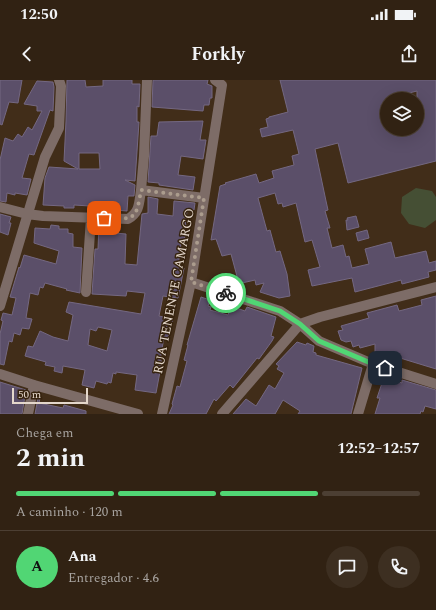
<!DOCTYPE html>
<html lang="pt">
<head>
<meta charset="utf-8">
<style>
	:root { --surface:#312213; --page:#3d2f21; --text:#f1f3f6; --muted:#a8a4a0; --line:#4c3f33; --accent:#51d674 }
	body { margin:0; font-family:Spectral,serif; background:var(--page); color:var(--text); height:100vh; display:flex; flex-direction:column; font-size:15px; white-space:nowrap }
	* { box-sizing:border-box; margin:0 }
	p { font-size:13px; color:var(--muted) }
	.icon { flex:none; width:22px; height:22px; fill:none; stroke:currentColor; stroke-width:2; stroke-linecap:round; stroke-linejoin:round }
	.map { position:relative; height:334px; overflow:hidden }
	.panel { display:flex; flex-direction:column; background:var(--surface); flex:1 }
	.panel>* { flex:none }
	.controls { position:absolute; left:380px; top:12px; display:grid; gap:8px }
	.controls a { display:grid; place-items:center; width:44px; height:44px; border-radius:50%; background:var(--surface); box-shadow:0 4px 16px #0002,0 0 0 1px var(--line); font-size:20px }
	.scale { position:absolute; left:12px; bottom:10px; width:76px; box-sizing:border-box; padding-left:4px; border:2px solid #e4d7cb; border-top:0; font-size:11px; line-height:14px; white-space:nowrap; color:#e4d7cb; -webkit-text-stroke:3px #36230f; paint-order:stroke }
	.pin { position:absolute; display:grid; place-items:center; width:34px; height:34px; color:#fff; margin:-17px; border-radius:8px; box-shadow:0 2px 6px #0006 }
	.courier { position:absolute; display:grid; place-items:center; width:40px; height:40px; margin:-20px; border:3px solid #51d674; border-radius:50%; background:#fff; color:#222; box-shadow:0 1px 5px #0007 }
	.head em { font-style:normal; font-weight:700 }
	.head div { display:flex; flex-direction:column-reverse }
	.head { display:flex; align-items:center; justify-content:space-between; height:68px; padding:0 16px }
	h1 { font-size:26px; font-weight:700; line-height:30px }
	.bar { display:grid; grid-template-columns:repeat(4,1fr); gap:6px 4px; align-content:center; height:48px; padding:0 16px }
	.bar i { height:5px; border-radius:3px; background:var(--line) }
	.bar .selected { background:var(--accent) }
	.bar p { grid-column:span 4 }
	.line { display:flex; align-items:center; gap:10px; padding:0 16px; border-top:1px solid var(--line) }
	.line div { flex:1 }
	.round { display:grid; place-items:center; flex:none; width:42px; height:42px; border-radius:21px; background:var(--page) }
	.status { display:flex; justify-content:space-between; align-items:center; height:28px; padding:0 20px; background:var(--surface); direction:ltr }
	.status svg { height:11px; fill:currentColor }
	header { display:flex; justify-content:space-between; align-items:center; height:52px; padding:0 16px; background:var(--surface); font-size:18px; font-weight:700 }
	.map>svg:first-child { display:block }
</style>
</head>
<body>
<div class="status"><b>12:50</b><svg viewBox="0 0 49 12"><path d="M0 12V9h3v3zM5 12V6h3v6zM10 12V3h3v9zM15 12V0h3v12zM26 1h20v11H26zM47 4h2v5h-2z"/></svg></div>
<header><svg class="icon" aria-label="back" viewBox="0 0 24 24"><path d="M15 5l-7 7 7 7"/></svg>Forkly<svg class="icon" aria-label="share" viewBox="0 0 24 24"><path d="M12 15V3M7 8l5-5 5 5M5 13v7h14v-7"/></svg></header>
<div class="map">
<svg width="436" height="334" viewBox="0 0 436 334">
	<rect width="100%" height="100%" fill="#412d19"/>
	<!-- green -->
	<path fill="#454f34" d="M 416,108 L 432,111 L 436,117 L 436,140 L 425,148 L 409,144 L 401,133 L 402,117 Z"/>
	<!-- building -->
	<path fill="#5b4f69" stroke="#746882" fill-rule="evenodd" d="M 0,0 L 22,0 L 18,23 L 9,22 L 2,45 L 0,44 Z
		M 67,0 L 85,0 L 86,7 L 103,6 L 103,0 L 132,0 L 132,4 L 140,4 L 139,27 L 137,26 L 137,42 L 139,42 L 135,101 L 125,100 L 135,105 L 134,116 L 128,116 L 127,131 L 115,130 L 115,128 L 106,127 L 74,125 L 74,128 L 64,128 L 64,126 L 43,125 L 45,98 L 49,87 L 78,89 L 64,81 L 66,41 ZM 79,73 L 99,73 L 100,89 L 79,89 Z
		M 153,0 L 208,0 L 207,4 L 212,6 L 212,18 L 210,18 L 209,25 L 204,25 L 203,31 L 152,27 Z
		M 280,0 L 436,0 L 436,81 L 348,103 L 338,63 L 315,69 L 326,121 L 328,130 L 325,131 L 330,148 L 327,148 L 332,168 L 343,165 L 346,177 L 349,176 L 352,188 L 369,184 L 365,169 L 391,162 L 395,178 L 426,171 L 429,183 L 436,181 L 436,190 L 428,192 L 429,197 L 402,204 L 401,200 L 355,212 L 352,198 L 312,206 L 308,190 L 320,187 L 312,160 L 305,162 L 296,123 L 283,127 L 282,123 L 278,124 L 275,113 L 258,118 L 267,151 L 270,150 L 276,172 L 280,171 L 287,194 L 290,216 L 279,218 L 260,212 L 264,203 L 256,205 L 255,200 L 242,203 L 241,199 L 238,200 L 231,174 L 222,176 L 216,159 L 211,160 L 220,106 L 226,104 L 225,103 L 256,94 L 259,103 L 274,98 L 272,91 L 294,85 L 292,76 L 299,74 L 293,50 L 262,57 L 260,49 L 268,47 L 266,39 L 269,38 L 269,37 L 288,32 ZM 417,11 L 417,49 L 387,49 L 387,19 L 397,19 L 397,16 Z
		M 37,1 L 53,2 L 54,7 L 53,31 L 50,30 L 34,75 L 29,74 L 22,98 L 31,99 L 27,115 L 15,113 L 15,115 L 7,113 L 6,122 L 0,121 L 0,80 L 5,58 L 13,61 L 18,54 L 22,57 L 28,47 L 32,50 L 42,31 L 37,31 L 37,26 L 24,24 Z
		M 203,41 L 200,60 L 206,60 L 203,79 L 181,76 L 178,95 L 195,97 L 193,110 L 159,105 L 159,103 L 148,102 L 151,56 L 157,56 L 159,42 Z
		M 148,117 L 158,119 L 157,134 L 173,136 L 174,121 L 195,123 L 194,130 L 187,130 L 184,164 L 181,163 L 178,187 L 184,188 L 178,218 L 163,216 L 159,236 L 173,239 L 168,257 L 164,257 L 160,281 L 162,281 L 156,313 L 135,310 L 137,295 L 116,292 L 116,294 L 113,293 L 111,303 L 108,302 L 107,304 L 96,301 L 94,308 L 82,305 L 85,290 L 63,286 L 62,293 L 54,291 L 55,287 L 45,285 L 46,282 L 25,276 L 28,266 L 33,267 L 40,251 L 53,257 L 68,261 L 73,235 L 66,232 L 69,222 L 141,234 L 145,213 L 127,211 L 126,216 L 92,214 L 95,169 L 98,169 L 99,145 L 117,146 L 115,153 L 126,154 L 125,184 L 137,185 L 142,134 L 148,133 ZM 98,247 L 112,250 L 107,271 L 88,265 L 90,249 L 96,251 Z
		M 0,134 L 11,137 L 9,143 L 11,143 L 8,155 L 0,152 Z
		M 356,136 L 359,147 L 347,150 L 346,140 L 348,140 L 347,138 Z
		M 51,145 L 59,146 L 59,149 L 68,149 L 68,153 L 73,154 L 73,167 L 82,168 L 80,213 L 66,210 L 67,209 L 45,203 L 43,208 L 40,207 L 38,215 L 30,213 L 26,238 L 32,239 L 29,249 L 22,248 L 20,255 L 14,253 L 12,262 L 9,261 L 4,285 L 0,284 L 0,254 L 3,241 L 1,240 L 3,233 L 12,235 L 16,218 L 10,217 L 19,187 L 20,188 L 24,175 L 56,184 L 59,171 L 34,163 L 35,148 L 50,149 Z
		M 367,150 L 369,158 L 358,161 L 356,153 Z
		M 436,216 L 436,289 L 387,274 L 375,274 L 375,264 L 360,268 L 359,265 L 353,267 L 351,261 L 346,262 L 341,260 L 338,251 L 343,250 L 341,246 L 369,238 L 367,233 L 397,225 L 399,231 L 422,225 L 421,220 Z
		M 201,217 L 210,220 L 208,226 L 211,227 L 210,230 L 228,235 L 231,226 L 245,231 L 247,227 L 276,237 L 271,256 L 274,257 L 272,261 L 259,279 L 257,278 L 233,308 L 230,305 L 216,321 L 214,319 L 206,334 L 169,334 L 173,325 L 172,324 L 177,306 L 180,307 L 187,281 L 184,280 L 188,265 L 187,265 Z
		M 297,262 L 306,265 L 307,263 L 314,266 L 313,272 L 316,273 L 316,275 L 362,288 L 351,334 L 298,334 L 300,331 L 283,320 L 275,334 L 233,334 L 246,319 L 256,326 L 269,305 L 275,309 L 284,293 L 277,289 L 279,286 L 276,284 Z
		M 384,297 L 402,303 L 402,300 L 436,310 L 436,329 L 425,326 L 423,332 L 421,331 L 420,334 L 375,334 L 380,318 L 377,318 Z
		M 0,302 L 26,310 L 22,334 L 0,334 Z
		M 38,318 L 40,318 L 39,323 L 63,328 L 64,325 L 86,331 L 86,334 L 35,334 Z"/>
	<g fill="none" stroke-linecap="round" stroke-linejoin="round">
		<!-- minor -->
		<path stroke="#7d6c67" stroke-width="10" d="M 141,110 L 144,76 L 147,0
			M 0,127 L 27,134 L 43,136 L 128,139 C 140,132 139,123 141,110 L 204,118
			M 191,202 L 280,231 L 300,244 L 319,261 L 373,284 L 436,304
			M 86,212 L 91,138
			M 0,226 L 45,77 L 59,48 L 61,6 L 59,0
			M 300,244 L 320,237 L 436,207
			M 0,294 L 34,305 L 138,334
			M 28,334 L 34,305
			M 162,334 L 191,202 L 222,5 L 215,0
			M 222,334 L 300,244
			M 358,334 L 373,284"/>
	</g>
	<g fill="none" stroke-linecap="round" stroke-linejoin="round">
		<!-- done -->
		<path stroke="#ab9c8d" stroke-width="4" stroke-dasharray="0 7.2" d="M 104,138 C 134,139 136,142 141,110 L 204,118 L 191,202 L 226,213"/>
		<!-- route -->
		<path stroke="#51d674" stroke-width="5" d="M 226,213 L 280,231 L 300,244 L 319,261 L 373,284 L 385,288"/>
	</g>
	<g text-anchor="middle" stroke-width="3" stroke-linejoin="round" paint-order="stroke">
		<!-- street labels -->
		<g font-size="13" fill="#e4d7cb" stroke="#36230f">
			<text transform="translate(173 211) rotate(-79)" y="5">RUA TENENTE CAMARGO</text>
		</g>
	</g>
</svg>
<div class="controls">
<a><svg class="icon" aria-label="layers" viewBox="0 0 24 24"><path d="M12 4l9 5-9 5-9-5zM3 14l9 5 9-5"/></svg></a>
</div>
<div class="scale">50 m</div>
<div class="pin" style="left:104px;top:138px;background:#ea580c"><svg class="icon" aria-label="bag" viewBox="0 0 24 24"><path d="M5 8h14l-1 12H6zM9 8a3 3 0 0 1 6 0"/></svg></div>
<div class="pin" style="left:385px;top:288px;background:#1f2937"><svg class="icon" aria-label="home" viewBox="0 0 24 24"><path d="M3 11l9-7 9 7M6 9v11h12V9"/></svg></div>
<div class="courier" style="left:226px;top:213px"><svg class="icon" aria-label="bike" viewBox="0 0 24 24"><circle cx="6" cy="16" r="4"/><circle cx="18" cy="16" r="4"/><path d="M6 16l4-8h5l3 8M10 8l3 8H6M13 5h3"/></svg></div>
</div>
<section class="panel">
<div class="head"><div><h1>2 min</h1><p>Chega em</p></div><em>12:52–12:57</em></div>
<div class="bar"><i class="selected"></i><i class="selected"></i><i class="selected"></i><i></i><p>A caminho · 120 m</p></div>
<div class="line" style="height:72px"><b class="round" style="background:var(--accent);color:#111">A</b><div><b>Ana</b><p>Entregador · 4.6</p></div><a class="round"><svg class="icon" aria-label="chat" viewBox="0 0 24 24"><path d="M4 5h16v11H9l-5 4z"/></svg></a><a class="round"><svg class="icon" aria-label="phone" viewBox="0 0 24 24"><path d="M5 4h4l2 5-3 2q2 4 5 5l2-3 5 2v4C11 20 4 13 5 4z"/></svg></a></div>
</section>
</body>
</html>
